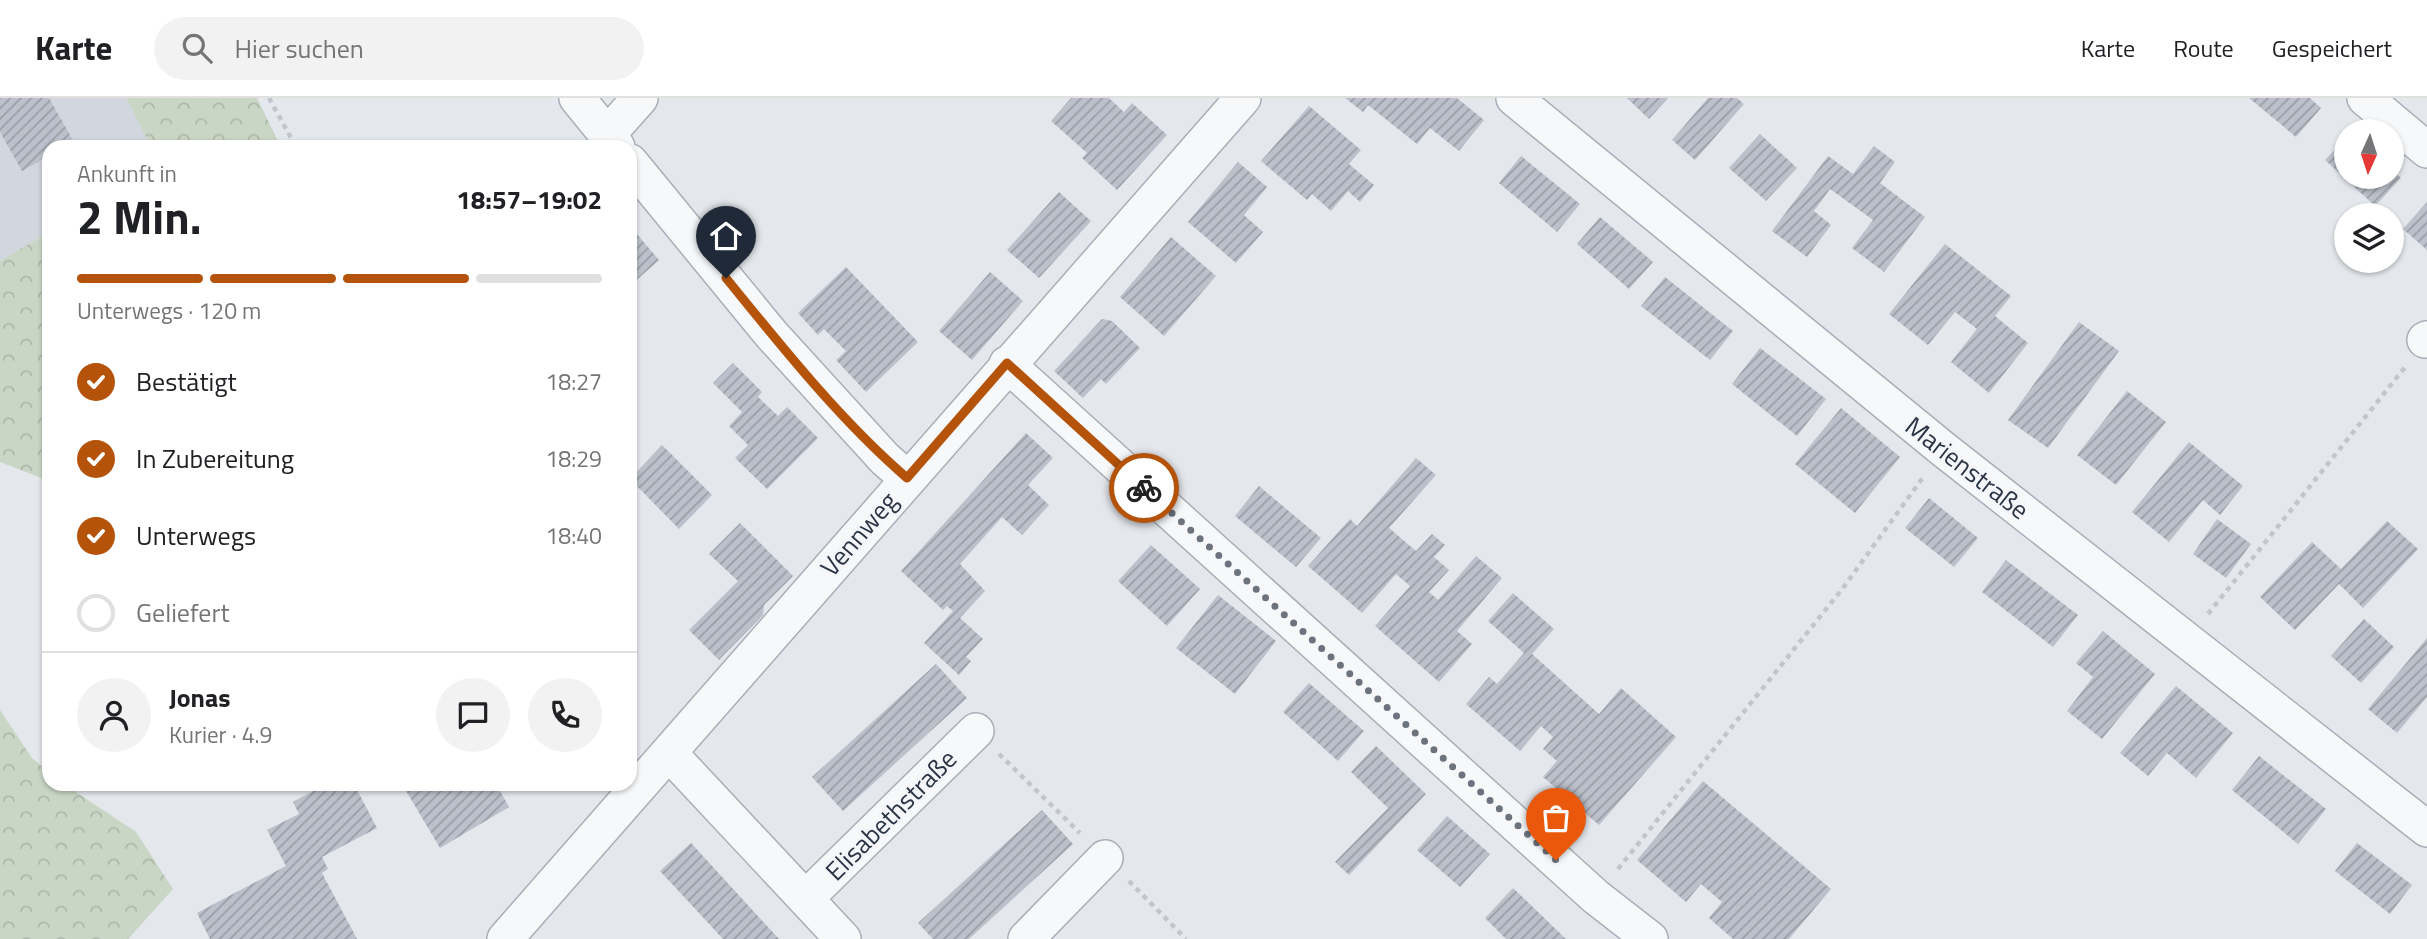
<!DOCTYPE html>
<html lang="de">
<head>
<meta charset="utf-8">
<style>
	:root { --surface:#fff; --page:#f2f2f2; --text:#202124; --muted:#757577; --line:#e0e0e0; --accent:#b45309 }
	body { margin:0; font-family:"Titillium Web",sans-serif; background:var(--page); color:var(--text); height:100vh; display:flex; flex-direction:column; font-size:26px; white-space:nowrap }
	* { box-sizing:border-box; margin:0 }
	p { font-size:23px; color:var(--muted) }
	.icon { flex:none; width:38px; height:38px; fill:none; stroke:currentColor; stroke-width:2; stroke-linecap:round; stroke-linejoin:round }
	.map { position:relative; flex:1; overflow:hidden }
	.side { position:absolute; left:42px; top:42px; width:595px; height:651px; display:flex; flex-direction:column; background:var(--surface); border-radius:21px; box-shadow:0 2px 5px #0004 }
	.side>* { flex:none }
	.needle { width:46px; rotate:183deg }
	.tools { position:absolute; left:2334px; top:21px; display:grid; gap:14px }
	.tools a { display:grid; place-items:center; width:70px; height:70px; border-radius:50%; background:var(--surface); box-shadow:0 2px 5px #0004; font-size:35px }
	.pin { position:absolute; display:grid; place-items:center; width:60px; height:60px; color:#fff; margin:-72px -30px; border-radius:50% 50% 50% 0; rotate:-45deg; box-shadow:0 0 7px #0007 }
	.pin .icon { rotate:45deg }
	.courier { position:absolute; display:grid; place-items:center; width:70px; height:70px; margin:-35px; border:5px solid #b45309; border-radius:50%; background:#fff; color:#222; box-shadow:0 2px 9px #0007 }
	.summary em { font-style:normal; font-weight:700 }
	.summary div { display:flex; flex-direction:column-reverse }
	.summary { display:flex; align-items:center; justify-content:space-between; height:119px; padding:0 35px }
	h1 { font-size:46px; font-weight:700; line-height:52px }
	.bar { display:grid; grid-template-columns:repeat(4,1fr); gap:10px 7px; align-content:center; height:84px; padding:0 35px }
	.bar i { height:9px; border-radius:5px; background:var(--line) }
	.bar .on { background:var(--accent) }
	.bar p { grid-column:span 4 }
	.line { display:flex; align-items:center; gap:18px; padding:0 35px; border-top:2px solid var(--line) }
	.line div { flex:1 }
	.round { display:grid; place-items:center; flex:none; width:74px; height:74px; border-radius:37px; background:var(--page) }
	ol { padding:0 35px; list-style:none }
	li { display:flex; align-items:center; gap:21px; height:77px }
	li p { margin-inline-start:auto }
	li .icon { padding:7px; border-radius:50%; background:var(--accent); color:#fff; stroke-width:4 }
	li:last-child { color:var(--muted) }
	li i { width:38px; height:38px; border:4px solid var(--line); border-radius:50% }
	header { display:flex; align-items:center; gap:42px; box-sizing:border-box; height:98px; padding:0 35px; background:var(--surface); border-bottom:2px solid var(--line) }
	header strong { font-size:33px }
	nav { display:flex; gap:38px; margin-inline-start:auto; font-size:24px }
	.search { width:490px; height:63px; background:var(--page); display:flex; align-items:center; gap:18px; box-sizing:border-box; padding:0 24px; border-radius:38px; color:var(--muted); font-size:26px }
	.map>svg:first-child { display:block }
</style>
</head>
<body>
<header>
<strong>Karte</strong>
<div class="search"><svg class="icon" aria-label="search" viewBox="0 0 24 24"><circle cx="10" cy="10" r="6"/><path d="M15 15l6 6"/></svg>Hier suchen</div>
<nav><a>Karte</a><a>Route</a><a>Gespeichert</a></nav>
</header>
<div class="map">
<svg width="2427" height="841" viewBox="0 0 2427 841">
	<defs>
		<pattern id="forest-crowns" width="20" height="18" patternUnits="userSpaceOnUse" patternTransform="scale(1.75)"><rect width="20" height="18" fill="#c9d6c5"/><path d="M2 6a3 3 0 1 1 6 0M12 15a3 3 0 1 1 6 0" fill="none" stroke="#adb8ab"/></pattern>
		<pattern id="building-hatch" width="6" height="6" patternUnits="userSpaceOnUse" patternTransform="scale(1.75)"><rect width="6" height="6" fill="#bbc0ca"/><path d="M-1 1l2-2M0 6l6-6M5 7l2-2" fill="none" stroke="#989da6"/></pattern>
	</defs>
	<rect width="100%" height="100%" fill="#e4e7ec"/>
	<!-- built -->
	<path fill="#d2d6de" d="M 0,0 L 126,0 L 151,49 L 49,49 L 49,134 L 0,163 Z"/>
	<!-- forest -->
	<path fill="url(#forest-crowns)" d="M 126,0 L 257,0 L 281,49 L 151,49 Z
		M 49,134 L 49,383 L 0,364 L 0,163 Z
		M 0,612 L 32,660 L 49,674 L 49,686 L 64,686 L 136,734 L 173,791 L 128,841 L 0,841 Z"/>
	<!-- building -->
	<path fill="url(#building-hatch)" d="M 0,0 L 49,0 L 74,44 L 66,49 L 49,49 L 49,58 L 22,73 L 0,34 Z
		M 1071,0 L 1109,0 L 1124,14 L 1132,5 L 1167,37 L 1117,92 L 1082,60 L 1087,55 L 1051,23 Z
		M 1345,0 L 1457,0 L 1484,22 L 1459,53 L 1430,30 L 1417,46 L 1368,7 L 1363,14 Z
		M 1627,0 L 1668,0 L 1649,21 Z
		M 1708,0 L 1737,0 L 1744,6 L 1695,62 L 1672,42 Z
		M 2249,0 L 2310,0 L 2321,10 L 2296,39 Z
		M 1309,8 L 1361,52 L 1349,66 L 1374,87 L 1360,104 L 1348,93 L 1331,113 L 1312,96 L 1307,102 L 1261,63 Z
		M 1760,36 L 1797,70 L 1766,103 L 1729,70 Z
		M 2347,39 L 2347,79 L 2392,79 L 2392,71 L 2401,80 L 2375,108 L 2325,62 Z
		M 1874,48 L 1895,64 L 1880,85 L 1925,119 L 1884,174 L 1852,150 L 1873,122 L 1830,91 L 1814,113 L 1831,127 L 1807,159 L 1772,133 L 1828,58 L 1853,76 Z
		M 1521,58 L 1580,106 L 1557,134 L 1499,85 Z
		M 1238,64 L 1267,89 L 1244,117 L 1263,134 L 1236,165 L 1188,124 Z
		M 1059,94 L 1091,123 L 1039,180 L 1007,152 Z
		M 2427,104 L 2427,152 L 2403,131 Z
		M 1600,119 L 1653,164 L 1629,191 L 1577,146 Z
		M 630,128 L 659,162 L 630,188 Z
		M 1171,139 L 1216,178 L 1164,238 L 1120,199 Z
		M 1945,146 L 2011,198 L 1995,218 L 2028,245 L 1989,295 L 1951,264 L 1977,231 L 1955,214 L 1928,247 L 1889,216 Z
		M 846,169 L 918,244 L 866,294 L 836,262 L 846,253 L 824,231 L 818,237 L 798,215 Z
		M 990,174 L 1023,203 L 972,262 L 939,233 Z
		M 1665,179 L 1733,233 L 1710,262 L 1641,208 Z
		M 1102,221 L 1112,223 L 1140,250 L 1106,286 L 1101,281 L 1083,300 L 1054,273 Z
		M 2079,224 L 2119,253 L 2048,350 L 2008,322 Z
		M 1760,250 L 1826,301 L 1797,338 L 1732,286 Z
		M 733,265 L 762,294 L 758,299 L 778,318 L 787,309 L 818,340 L 767,391 L 735,360 L 748,347 L 729,328 L 742,314 L 713,285 Z
		M 2127,293 L 2166,324 L 2116,387 L 2077,357 Z
		M 1841,310 L 1900,359 L 1855,415 L 1795,366 Z
		M 1026,335 L 1053,360 L 1028,387 L 1049,407 L 1022,437 L 1002,419 L 960,466 L 985,493 L 960,520 L 983,541 L 966,559 L 971,563 L 959,577 L 924,545 L 953,513 L 947,508 L 943,512 L 901,473 Z
		M 2189,344 L 2243,388 L 2220,417 L 2203,402 L 2169,444 L 2132,414 Z
		M 662,347 L 712,397 L 679,431 L 630,381 Z
		M 1416,360 L 1436,377 L 1389,430 L 1416,453 L 1432,436 L 1445,447 L 1434,459 L 1449,472 L 1429,494 L 1438,502 L 1476,458 L 1502,480 L 1457,533 L 1472,546 L 1439,584 L 1375,528 L 1410,488 L 1396,476 L 1362,515 L 1308,468 L 1350,421 L 1357,428 Z
		M 1259,388 L 1321,440 L 1296,469 L 1235,418 Z
		M 1929,400 L 1978,440 L 1954,469 L 1905,430 Z
		M 2217,421 L 2251,446 L 2226,480 L 2193,456 Z
		M 2387,423 L 2418,451 L 2363,510 L 2339,486 L 2295,532 L 2260,499 L 2312,444 L 2341,471 Z
		M 740,425 L 793,478 L 764,507 L 763,517 L 719,562 L 689,532 L 738,483 L 709,456 Z
		M 1151,447 L 1200,491 L 1167,528 L 1118,483 Z
		M 2006,462 L 2078,517 L 2053,549 L 1982,494 Z
		M 1513,495 L 1554,531 L 1532,556 L 1599,616 L 1621,590 L 1676,639 L 1599,727 L 1543,679 L 1557,663 L 1543,651 L 1553,639 L 1541,628 L 1520,653 L 1466,606 L 1489,579 L 1497,586 L 1524,555 L 1488,523 Z
		M 1218,497 L 1276,543 L 1235,596 L 1176,550 Z
		M 2364,521 L 2394,549 L 2361,585 L 2331,558 Z
		M 2103,533 L 2155,576 L 2102,641 L 2067,613 L 2093,579 L 2076,565 Z
		M 2427,540 L 2427,599 L 2397,635 L 2368,611 Z
		M 936,566 L 967,600 L 843,713 L 812,679 Z
		M 1309,585 L 1364,633 L 1338,663 L 1283,614 Z
		M 2176,588 L 2233,635 L 2196,680 L 2167,655 L 2148,678 L 2120,655 Z
		M 1376,648 L 1426,696 L 1349,777 L 1335,764 L 1388,710 L 1351,674 Z
		M 2259,658 L 2326,711 L 2298,746 L 2232,692 Z
		M 1703,683 L 1831,791 L 1789,841 L 1733,841 L 1709,820 L 1722,804 L 1701,786 L 1686,804 L 1637,762 Z
		M 326,686 L 354,686 L 377,730 L 322,759 L 328,771 L 322,775 L 357,841 L 210,841 L 197,815 L 286,768 L 267,732 L 299,716 L 293,704 Z
		M 402,686 L 496,686 L 509,709 L 440,750 Z
		M 1042,712 L 1073,746 L 969,841 L 933,841 L 918,825 Z
		M 1447,718 L 1490,756 L 1460,789 L 1417,752 Z
		M 691,745 L 779,841 L 723,841 L 660,773 Z
		M 2357,745 L 2412,787 L 2390,816 L 2335,773 Z
		M 1513,790 L 1566,841 L 1506,841 L 1485,820 Z"/>
	<g fill="none" stroke-linecap="round" stroke-linejoin="round">
		<!-- minor casing -->
		<g stroke="#a9aeb7" stroke-width="38">
			<path id="minor" d="M 577,0 L 617,49
				M 1514,0 L 1943,351 L 2427,731
				M 2365,0 L 2427,52
				M 607,37 L 640,0
				M 630,64 L 771,236 L 885,361 L 907,380
				M 2425,242 L 2427,241
				M 1007,266 L 1596,799 L 1650,841
				M 669,655 L 843,841
				M 806,800 L 976,633
				M 505,841 L 1243,0
				M 1026,841 L 1105,760"/>
		</g>
		<!-- path -->
		<path stroke="#c2c5cb" stroke-width="4.5" stroke-dasharray="5 5" stroke-linecap="butt" d="M 269,0 L 296,49
			M 2208,516 L 2406,268
			M 999,656 L 1080,735
			M 1618,771 L 1843,490 L 1924,378
			M 1129,783 L 1186,841"/>
		<!-- minor -->
		<use href="#minor" stroke="#f7f8fa" stroke-width="35"/>
	</g>
	<g fill="none" stroke-linecap="round" stroke-linejoin="round">
		<!-- done -->
		<path stroke="#6c737f" stroke-width="7" stroke-dasharray="0 12.6" d="M 1144,390 L 1556,762"/>
		<!-- route -->
		<path stroke="#b45309" stroke-width="9" d="M 726,180 C 782,249 840,322 907,380 L 1007,265 L 1144,390"/>
	</g>
	<g text-anchor="middle" stroke-width="6" stroke-linejoin="round" paint-order="stroke">
		<!-- street labels -->
		<g font-size="26" fill="#2b3445" stroke="#f4f6f9">
			<text transform="translate(1967 370) rotate(38)" y="9">Marienstraße</text>
			<text transform="translate(859 436) rotate(-49)" y="9">Vennweg</text>
			<text transform="translate(891 717) rotate(-45)" y="9">Elisabethstraße</text>
		</g>
	</g>
</svg>
<div class="tools">
<a><svg class="needle" viewBox="-14 -14 28 28"><path d="M0-13l5 13h-10z" fill="#e53935"/><path d="M0 13l5-13h-10z" fill="#757577"/></svg></a>
<a><svg class="icon" aria-label="layers" viewBox="0 0 24 24"><path d="M12 4l9 5-9 5-9-5zM3 14l9 5 9-5"/></svg></a>
</div>
<div class="pin" style="left:1556px;top:762px;background:#ea580c"><svg class="icon" aria-label="bag" viewBox="0 0 24 24"><path d="M5 8h14l-1 12H6zM9 8a3 3 0 0 1 6 0"/></svg></div>
<div class="pin" style="left:726px;top:180px;background:#1f2937"><svg class="icon" aria-label="home" viewBox="0 0 24 24"><path d="M3 11l9-7 9 7M6 9v11h12V9"/></svg></div>
<div class="courier" style="left:1144px;top:390px"><svg class="icon" aria-label="bike" viewBox="0 0 24 24"><circle cx="6" cy="16" r="4"/><circle cx="18" cy="16" r="4"/><path d="M6 16l4-8h5l3 8M10 8l3 8H6M13 5h3"/></svg></div>
<section class="side">
<div class="summary"><div><h1>2 Min.</h1><p>Ankunft in</p></div><em>18:57–19:02</em></div>
<div class="bar"><i class="on"></i><i class="on"></i><i class="on"></i><i></i><p>Unterwegs · 120 m</p></div>
<ol>
<li><svg class="icon" aria-label="check" viewBox="0 0 24 24"><path d="M5 12l5 5 9-10"/></svg>Bestätigt<p>18:27</p></li>
<li><svg class="icon" aria-label="check" viewBox="0 0 24 24"><path d="M5 12l5 5 9-10"/></svg>In Zubereitung<p>18:29</p></li>
<li><svg class="icon" aria-label="check" viewBox="0 0 24 24"><path d="M5 12l5 5 9-10"/></svg>Unterwegs<p>18:40</p></li>
<li><i></i>Geliefert</li>
</ol>
<div class="line" style="height:126px"><a class="round"><svg class="icon" aria-label="person" viewBox="0 0 24 24"><circle cx="12" cy="8" r="4"/><path d="M4 21q1-7 8-7t8 7"/></svg></a><div><b>Jonas</b><p>Kurier · 4.9</p></div><a class="round"><svg class="icon" aria-label="chat" viewBox="0 0 24 24"><path d="M4 5h16v11H9l-5 4z"/></svg></a><a class="round"><svg class="icon" aria-label="phone" viewBox="0 0 24 24"><path d="M5 4h4l2 5-3 2q2 4 5 5l2-3 5 2v4C11 20 4 13 5 4z"/></svg></a></div>
</section>
</div>
</body>
</html>
